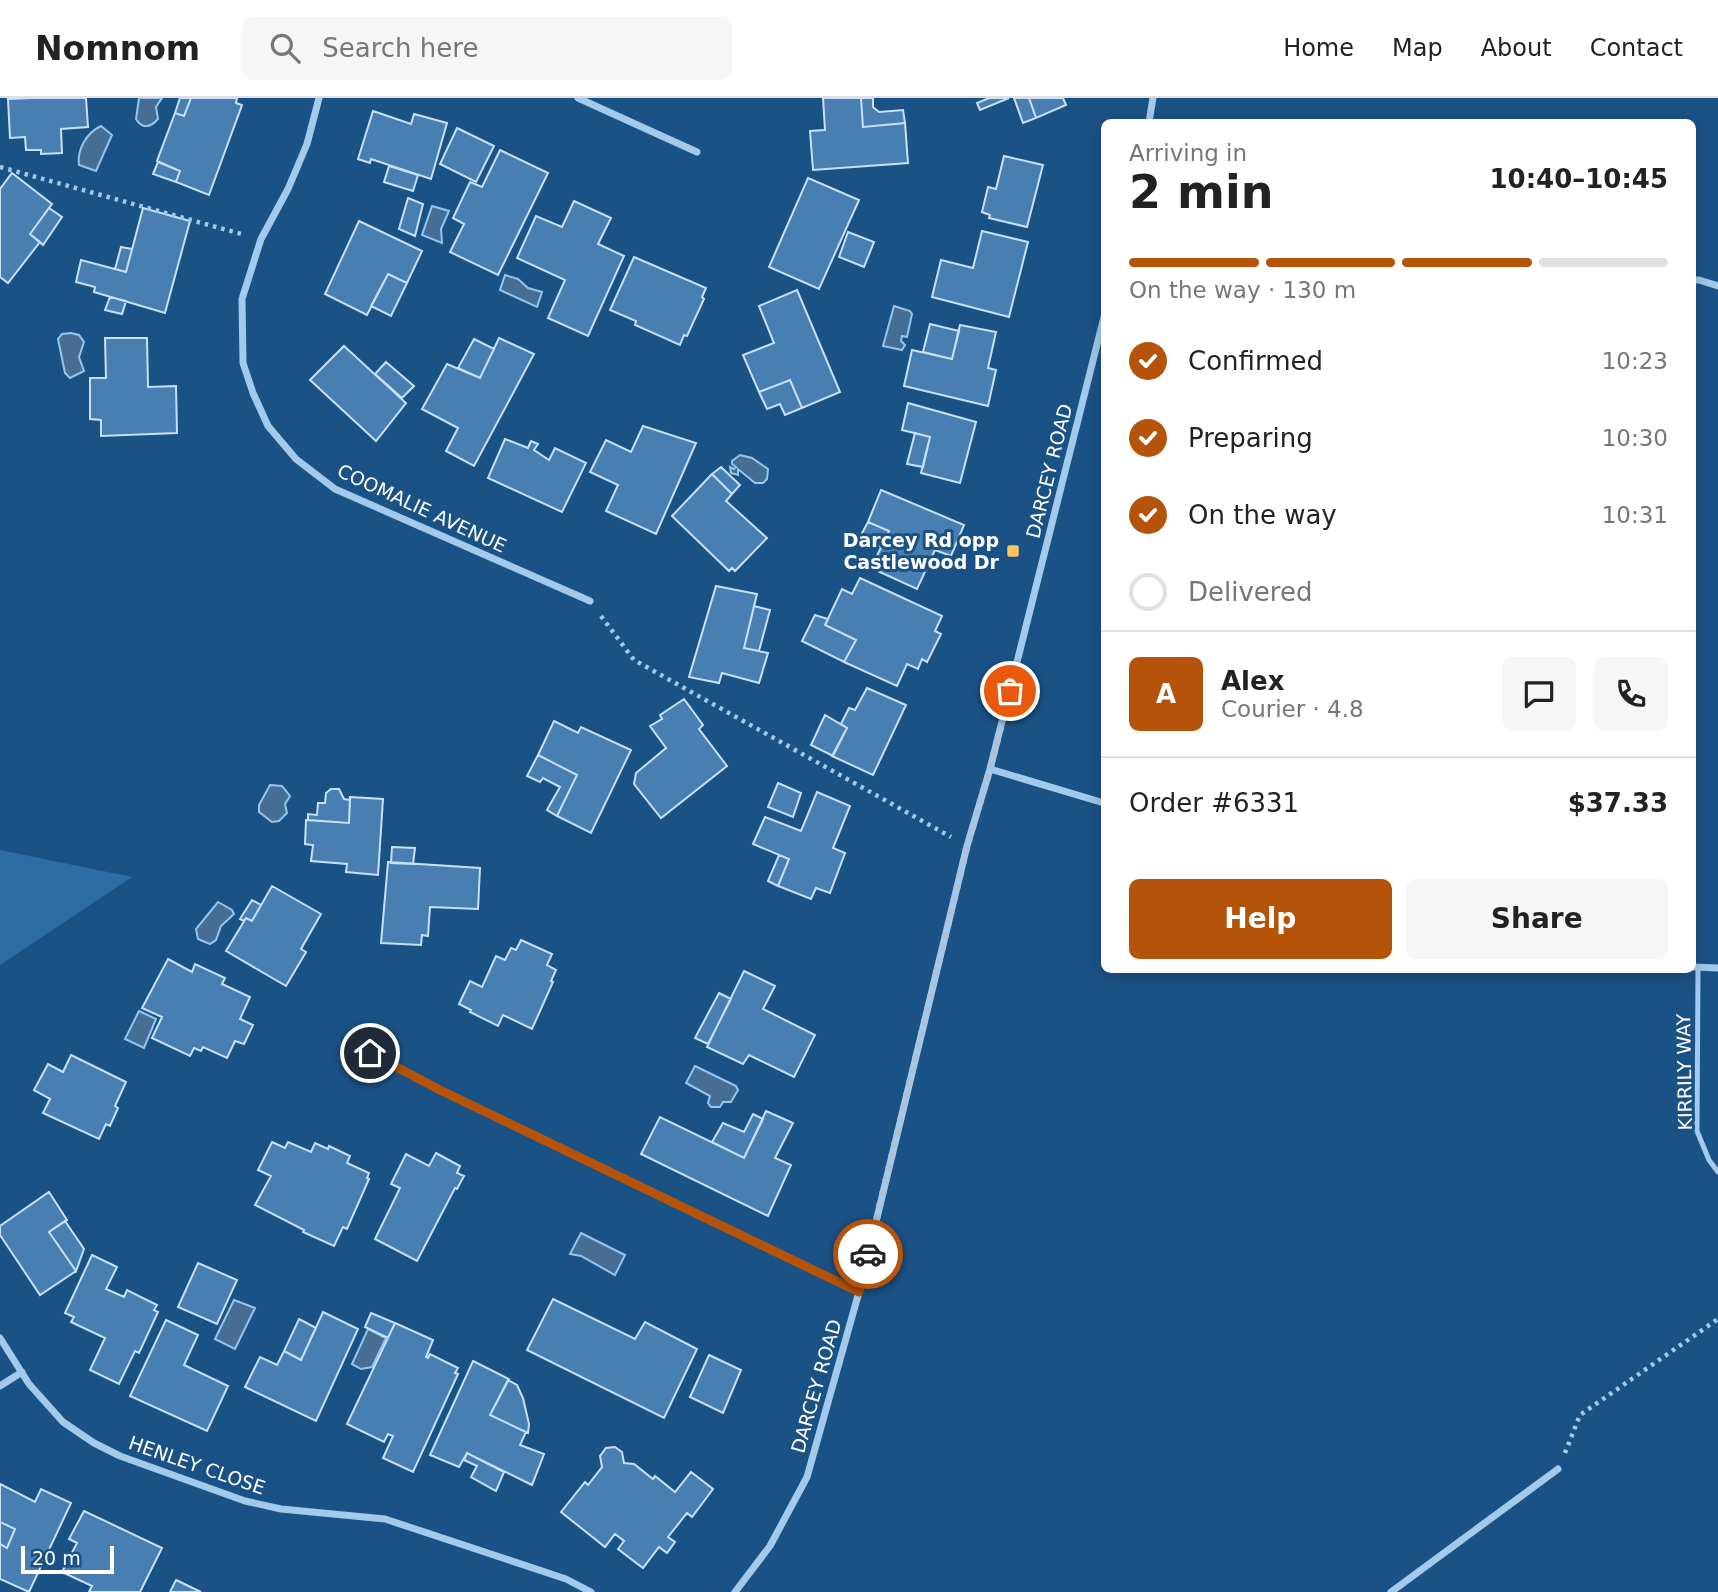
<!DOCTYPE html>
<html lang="en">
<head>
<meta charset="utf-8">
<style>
	:root { --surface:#fff; --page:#f6f6f6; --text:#222; --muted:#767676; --line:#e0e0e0; --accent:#b45309 }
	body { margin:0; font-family:"DejaVu Sans",sans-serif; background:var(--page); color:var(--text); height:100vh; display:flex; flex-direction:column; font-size:26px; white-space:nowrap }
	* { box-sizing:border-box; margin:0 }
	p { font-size:23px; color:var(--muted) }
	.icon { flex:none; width:38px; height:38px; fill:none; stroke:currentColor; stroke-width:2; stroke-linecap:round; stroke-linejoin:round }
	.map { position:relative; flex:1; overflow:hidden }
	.drawer { position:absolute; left:1101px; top:21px; width:595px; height:854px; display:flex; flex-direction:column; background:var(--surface); border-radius:10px; box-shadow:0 4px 18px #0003 }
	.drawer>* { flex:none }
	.scale { position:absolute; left:21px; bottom:18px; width:93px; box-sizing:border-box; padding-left:7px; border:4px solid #fff; border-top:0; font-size:19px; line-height:24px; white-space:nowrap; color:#fff; -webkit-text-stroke:5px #1b5286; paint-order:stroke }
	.pin { position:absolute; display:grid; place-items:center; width:60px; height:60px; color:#fff; margin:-30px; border:4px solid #fff; border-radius:50%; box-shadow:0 2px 7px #0007 }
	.courier { position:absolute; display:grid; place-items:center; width:70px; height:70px; margin:-35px; border:5px solid #b45309; border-radius:50%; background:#fff; color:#222; box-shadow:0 2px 9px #0007 }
	.headline em { font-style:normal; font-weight:600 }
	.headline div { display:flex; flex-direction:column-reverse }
	.headline { display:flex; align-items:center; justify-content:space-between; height:119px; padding:0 28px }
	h1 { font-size:46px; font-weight:600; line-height:52px }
	.bar { display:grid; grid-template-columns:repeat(4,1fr); gap:10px 7px; align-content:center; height:84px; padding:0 28px }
	.bar i { height:9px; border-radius:5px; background:var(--line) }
	.bar .on { background:var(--accent) }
	.bar p { grid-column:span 4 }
	.line { display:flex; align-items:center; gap:18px; padding:0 28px; border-top:2px solid var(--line) }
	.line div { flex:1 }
	.round { display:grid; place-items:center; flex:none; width:74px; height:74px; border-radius:10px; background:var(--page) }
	ol { padding:0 28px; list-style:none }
	li { display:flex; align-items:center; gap:21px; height:77px }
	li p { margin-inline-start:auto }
	li .icon { padding:7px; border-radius:50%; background:var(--accent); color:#fff; stroke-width:4 }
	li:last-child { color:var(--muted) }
	li i { width:38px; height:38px; border:4px solid var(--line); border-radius:50% }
	.button { display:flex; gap:14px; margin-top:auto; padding:14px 28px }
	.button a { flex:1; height:80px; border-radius:10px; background:var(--accent); color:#fff; font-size:28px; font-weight:600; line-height:80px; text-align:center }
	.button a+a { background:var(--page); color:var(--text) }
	header { display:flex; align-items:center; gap:42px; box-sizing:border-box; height:98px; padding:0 35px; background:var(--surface); border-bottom:2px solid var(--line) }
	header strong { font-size:33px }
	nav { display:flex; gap:38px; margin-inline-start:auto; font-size:24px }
	.search { width:490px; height:63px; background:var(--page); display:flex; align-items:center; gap:18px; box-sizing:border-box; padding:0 24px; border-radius:10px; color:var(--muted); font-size:26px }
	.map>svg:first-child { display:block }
</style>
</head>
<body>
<header>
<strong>Nomnom</strong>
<div class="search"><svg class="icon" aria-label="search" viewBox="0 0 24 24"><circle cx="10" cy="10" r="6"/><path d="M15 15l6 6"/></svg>Search here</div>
<nav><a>Home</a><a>Map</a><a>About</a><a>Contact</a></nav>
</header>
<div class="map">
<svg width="1718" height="1494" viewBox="0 0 1718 1494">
	<rect width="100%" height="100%" fill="#1b5286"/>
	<!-- green -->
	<path fill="#2e6ca4" d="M 0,752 L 132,779 L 0,867 Z"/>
	<!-- water -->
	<path fill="#466e94" stroke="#96c5ee" stroke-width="2" d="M 139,0 L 162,0 L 156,9 L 158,21 C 150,30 142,31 136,21 Z
		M 101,28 L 112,37 L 96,73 L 79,67 C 77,52 86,35 101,28 Z
		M 432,108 L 449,113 L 441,131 L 442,145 L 422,137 Z
		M 505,177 L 518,181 L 528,190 L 542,194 L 537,209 L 500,192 Z
		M 894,208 L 910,213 L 912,216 L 907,239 L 902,238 L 901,243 L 905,247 L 902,252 L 883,248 Z
		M 71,235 L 79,237 L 84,244 L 79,259 L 84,273 L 70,280 L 65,275 L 58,241 L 62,236 Z
		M 740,357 L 752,360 L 768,371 L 767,381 L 763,385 L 755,385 L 738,371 L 738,377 L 731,375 L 730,369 L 734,371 L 736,369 L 732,366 L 732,363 Z
		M 270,687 L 282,688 L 290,698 L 285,706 L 287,715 L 279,723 L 272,724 L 259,714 L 259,707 Z
		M 218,804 L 232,812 L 234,816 L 221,828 L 216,842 L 210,846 L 198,841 L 196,831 Z
		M 139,913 L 156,921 L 144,950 L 125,941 Z
		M 695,968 L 736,988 L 738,992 L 731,1004 L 723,1004 L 720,1009 L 711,1009 L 708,1005 L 710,998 L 686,985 Z
		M 581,1135 L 625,1157 L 615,1177 L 581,1158 L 570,1156 Z
		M 234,1202 L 255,1210 L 235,1251 L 215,1241 Z
		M 368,1231 L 386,1240 L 372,1269 L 361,1271 L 352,1266 Z"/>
	<!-- building -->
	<path fill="#487eb1" stroke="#c8e1f8" stroke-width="2" d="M 32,0 L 86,0 L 88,29 L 61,31 L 62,55 L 41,56 L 41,52 L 26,52 L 25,39 L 10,40 L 8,1 Z
		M 180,0 L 191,0 L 184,18 L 175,15 Z
		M 191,0 L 237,0 L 236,5 L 242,7 L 209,97 L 176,84 L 180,73 L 157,63 L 175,15 L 184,18 Z
		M 823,0 L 861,0 L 863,29 L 905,25 L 908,65 L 813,72 L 810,33 L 825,32 Z
		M 861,0 L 873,0 L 873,9 L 879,14 L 903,12 L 905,25 L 863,29 Z
		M 989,0 L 1009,0 L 980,12 L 977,5 Z
		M 1014,0 L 1029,0 L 1036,20 L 1023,25 Z
		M 1029,0 L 1063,0 L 1066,7 L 1036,20 Z
		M 373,13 L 411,26 L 414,16 L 447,25 L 431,81 L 371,61 L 370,65 L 358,61 Z
		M 457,30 L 494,48 L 476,84 L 440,66 Z
		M 500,52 L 548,75 L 498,177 L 450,154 L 464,126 L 453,120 L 470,84 L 482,89 Z
		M 1004,58 L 1043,67 L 1027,129 L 989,120 L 990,117 L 982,114 L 988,89 L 996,91 Z
		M 158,64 L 180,73 L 176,84 L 153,76 Z
		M 389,68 L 418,77 L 413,93 L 384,84 Z
		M 12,75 L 52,106 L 30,136 L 40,144 L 8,185 L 0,179 L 0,91 Z
		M 808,80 L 859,102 L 819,191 L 769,169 Z
		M 408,100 L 423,106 L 415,138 L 399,131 Z
		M 574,103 L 611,120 L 598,146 L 624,158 L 588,238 L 548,220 L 565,182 L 517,160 L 536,118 L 562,129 Z
		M 49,110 L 62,119 L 43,147 L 30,136 Z
		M 143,110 L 190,123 L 165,215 L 94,194 L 95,189 L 76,184 L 81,162 L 126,174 Z
		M 359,123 L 422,153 L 407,185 L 388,176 L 367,217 L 325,196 Z
		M 982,133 L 1028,144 L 1009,219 L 932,199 L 941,162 L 973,170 Z
		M 848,134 L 874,144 L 864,169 L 839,159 Z
		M 121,149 L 132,151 L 126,174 L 115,171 Z
		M 634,159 L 706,190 L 702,199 L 704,201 L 687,238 L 684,237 L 680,247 L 635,227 L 636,223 L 610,212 Z
		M 388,176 L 407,185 L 391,218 L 371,208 Z
		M 797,192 L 840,294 L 802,310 L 790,282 L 759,294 L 743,257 L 774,245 L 759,208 Z
		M 110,199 L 126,203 L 122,216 L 105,212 Z
		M 930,226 L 959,233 L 952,261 L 923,254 Z
		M 960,227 L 996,234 L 988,270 L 996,272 L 988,308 L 904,288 L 912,252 L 952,261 Z
		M 105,240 L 147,240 L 148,289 L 176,288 L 177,335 L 101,338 L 101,322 L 90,321 L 90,280 L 106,280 Z
		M 499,240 L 534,256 L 474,368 L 446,353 L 458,330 L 422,311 L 447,266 L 480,280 Z
		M 474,241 L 494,251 L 480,280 L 458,270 Z
		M 344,248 L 406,305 L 376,343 L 310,282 Z
		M 386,264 L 414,288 L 402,300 L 375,276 Z
		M 790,282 L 802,310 L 785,317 L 780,306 L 767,311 L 759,294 Z
		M 908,305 L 976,324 L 960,385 L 921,375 L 930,339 L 902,332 Z
		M 643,328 L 696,345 L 656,436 L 606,413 L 618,387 L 590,374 L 606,342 L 631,354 Z
		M 915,335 L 930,339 L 923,369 L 907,366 Z
		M 505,341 L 528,350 L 531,343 L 538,346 L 534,352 L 549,362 L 555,350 L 586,365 L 562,414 L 488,380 Z
		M 721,369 L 740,387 L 732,396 L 712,376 Z
		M 712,376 L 732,396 L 726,403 L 767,440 L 735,473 L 732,470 L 729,473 L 672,418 Z
		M 881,392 L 964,427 L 951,458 L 935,452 L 917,491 L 871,470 L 889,433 L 868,424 Z
		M 868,424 L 889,433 L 881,449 L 860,439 Z
		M 860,480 L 942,518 L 935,533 L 941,536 L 927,564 L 922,561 L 918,571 L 907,566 L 897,588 L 844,564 L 856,542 L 825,527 L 842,491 L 852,496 Z
		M 716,488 L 757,496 L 744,550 L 768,555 L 759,585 L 722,575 L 719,585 L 689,579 Z
		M 754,508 L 770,512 L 759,553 L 744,550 Z
		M 815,517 L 828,521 L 825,527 L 856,542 L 844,564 L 802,543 Z
		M 867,590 L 906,607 L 873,677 L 832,658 L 847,630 L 841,626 L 849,610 L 855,612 Z
		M 684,601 L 703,627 L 699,631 L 727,668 L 661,720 L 634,686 L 636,675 L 666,650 L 650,628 L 662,621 L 660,617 Z
		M 825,617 L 847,630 L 833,658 L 811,647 Z
		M 554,623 L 578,635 L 581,629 L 631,652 L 591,735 L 557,718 L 577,677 L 538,657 Z
		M 538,657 L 577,677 L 557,718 L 547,712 L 560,689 L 543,680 L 540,684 L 527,678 Z
		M 778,685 L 801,695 L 793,719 L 768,709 Z
		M 331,691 L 339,691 L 344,701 L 350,702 L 349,725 L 308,722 L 308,716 L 317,717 L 318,705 L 325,705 L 326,695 Z
		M 817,694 L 850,708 L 833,750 L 845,755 L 830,795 L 816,790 L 811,801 L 778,788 L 789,761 L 753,746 L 765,719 L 801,733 Z
		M 350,699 L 383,701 L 378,777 L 346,774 L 347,766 L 311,763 L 313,747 L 305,746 L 306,722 L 349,725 Z
		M 392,749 L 415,750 L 413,766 L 391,765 Z
		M 779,757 L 789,761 L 778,788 L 768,783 Z
		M 388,764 L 480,770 L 478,811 L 430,809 L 428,838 L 422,837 L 421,847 L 381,845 Z
		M 272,788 L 321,816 L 301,851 L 306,854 L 286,888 L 226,853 L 246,820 L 252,823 Z
		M 252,802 L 261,807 L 252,823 L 246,820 L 244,823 L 240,821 Z
		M 521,842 L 552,856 L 547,867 L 556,872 L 551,883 L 553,884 L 532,931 L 503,917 L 498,928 L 470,914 L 471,912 L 459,906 L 470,883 L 482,889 L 496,858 L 505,862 L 511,850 L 516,852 Z
		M 168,861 L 192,874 L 195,866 L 225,880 L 222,886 L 250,899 L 240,921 L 253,927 L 244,946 L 235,943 L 227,960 L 203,949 L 201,953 L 194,950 L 190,958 L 152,940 L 162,919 L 142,910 Z
		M 744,873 L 775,888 L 763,911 L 815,937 L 794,979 L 749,957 L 743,966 L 707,949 Z
		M 719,895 L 731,901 L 708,946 L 695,940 Z
		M 71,957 L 126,984 L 115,1008 L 118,1010 L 110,1028 L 106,1026 L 99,1041 L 43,1015 L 50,1001 L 34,992 L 48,966 L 63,974 Z
		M 766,1013 L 793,1025 L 775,1060 L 791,1067 L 768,1118 L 641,1056 L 660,1019 L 744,1060 Z
		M 753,1016 L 763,1021 L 744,1060 L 712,1044 L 723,1025 L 744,1034 Z
		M 272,1044 L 285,1050 L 288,1044 L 311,1054 L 315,1045 L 328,1051 L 329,1048 L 350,1058 L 347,1065 L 369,1075 L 367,1080 L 369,1081 L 347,1131 L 343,1129 L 334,1148 L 303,1134 L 304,1132 L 255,1107 L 271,1078 L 258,1072 Z
		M 436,1055 L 460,1068 L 457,1075 L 464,1078 L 457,1091 L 455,1090 L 417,1163 L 375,1141 L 400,1090 L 391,1086 L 406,1056 L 429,1068 Z
		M 49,1094 L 67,1122 L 49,1134 L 76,1173 L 40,1197 L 0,1137 L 0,1128 Z
		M 65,1123 L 84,1151 L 76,1173 L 49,1134 Z
		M 92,1157 L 117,1169 L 106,1191 L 124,1199 L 127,1192 L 157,1207 L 154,1212 L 158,1214 L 139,1255 L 135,1253 L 119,1286 L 90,1272 L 105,1240 L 71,1224 L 74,1219 L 65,1215 Z
		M 198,1165 L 237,1182 L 217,1226 L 178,1209 Z
		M 553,1201 L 635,1241 L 645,1224 L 697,1251 L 664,1320 L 527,1252 Z
		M 323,1214 L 358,1231 L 316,1323 L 245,1289 L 260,1259 L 277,1267 L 284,1253 L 301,1262 Z
		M 371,1215 L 395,1225 L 388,1240 L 365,1229 Z
		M 299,1221 L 316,1230 L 301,1262 L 284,1253 Z
		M 166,1222 L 198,1237 L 184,1267 L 228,1288 L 207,1333 L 130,1298 Z
		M 395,1225 L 433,1242 L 426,1259 L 428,1260 L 430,1256 L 458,1270 L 455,1275 L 458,1276 L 413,1374 L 383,1360 L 393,1338 L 388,1336 L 384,1344 L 347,1326 Z
		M 709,1257 L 741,1272 L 723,1315 L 690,1299 Z
		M 473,1263 L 509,1281 L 490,1317 L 526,1334 L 520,1347 L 544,1356 L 532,1387 L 467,1355 L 459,1369 L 430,1357 Z
		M 508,1282 L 517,1287 L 523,1300 L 529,1326 L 528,1335 L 490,1317 Z
		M 615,1349 L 622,1354 L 624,1365 L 634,1366 L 653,1381 L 655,1378 L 675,1394 L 691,1374 L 713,1391 L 692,1419 L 687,1415 L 668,1439 L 675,1444 L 667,1455 L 659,1449 L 643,1470 L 618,1451 L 624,1443 L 615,1436 L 605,1449 L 561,1414 L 585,1384 L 588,1387 L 602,1369 L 600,1358 L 606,1350 Z
		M 467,1355 L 504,1374 L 496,1393 L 471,1379 L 477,1368 L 464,1362 Z
		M 0,1386 L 35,1404 L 41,1391 L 71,1405 L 29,1494 L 0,1481 L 0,1446 L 7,1450 L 15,1431 L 0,1424 Z
		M 84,1413 L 162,1450 L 140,1494 L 89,1494 L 92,1488 L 62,1474 L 77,1445 L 69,1441 Z
		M 0,1424 L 15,1431 L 7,1450 L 0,1446 Z
		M 176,1482 L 201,1494 L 170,1494 Z"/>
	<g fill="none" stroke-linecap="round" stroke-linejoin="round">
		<!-- path -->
		<path stroke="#a3c9eb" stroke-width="4.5" stroke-dasharray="3.5 5" stroke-linecap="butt" d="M 0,69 L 245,137
			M 601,518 L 634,562 L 951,739
			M 1565,1355 L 1580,1317 L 1718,1221"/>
		<!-- service -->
		<path stroke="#a3c9eb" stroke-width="5" d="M 1698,870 L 1697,1033 L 1709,1062 L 1718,1074"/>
		<!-- minor -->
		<path stroke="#a3c9eb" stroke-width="7" d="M 319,0 L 307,46 L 288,91 L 261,141 L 242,201 L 243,265 L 253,295 L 268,328 L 296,361 L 335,391 L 590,503
			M 578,0 L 697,54
			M 1149,24 L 1153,0
			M 1692,182 L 1699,182 L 1718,188
			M 990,671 L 1104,705
			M 1692,869 L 1718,870
			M 370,955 L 440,992 L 859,1194
			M 0,1240 L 29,1286 L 63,1324 L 94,1345 L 120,1358 L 245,1403 L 281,1411 L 385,1421 L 566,1481 L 591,1494
			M 0,1288 L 22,1274
			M 735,1494 L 770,1448 L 807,1379 L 859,1194 L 967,748 L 990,671 L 1104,219
			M 1391,1494 L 1558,1371"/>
	</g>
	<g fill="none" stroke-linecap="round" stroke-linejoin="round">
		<!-- done -->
		<path stroke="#afc2d5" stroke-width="7" stroke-dasharray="0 12.6" d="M 868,1156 L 967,748 L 990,671 L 1010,593"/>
		<!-- route -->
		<path stroke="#b45309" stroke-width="9" d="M 370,955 L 440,992 L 859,1194 L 868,1156"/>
	</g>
	<!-- markers -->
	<rect fill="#fdc460" stroke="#1b5286" stroke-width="2.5" x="1006" y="446" width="14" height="14" rx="3.5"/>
	<g text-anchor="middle" stroke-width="6" stroke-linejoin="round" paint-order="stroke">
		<!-- street labels -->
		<g font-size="19" fill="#fff" stroke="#1b5286">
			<text transform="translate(1049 373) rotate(-76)" y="7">DARCEY ROAD</text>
			<text transform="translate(422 410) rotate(25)" y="7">COOMALIE AVENUE</text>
			<text transform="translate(1684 974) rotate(-91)" y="7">KIRRILY WAY</text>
			<text transform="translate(816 1288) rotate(-74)" y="7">DARCEY ROAD</text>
			<text transform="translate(197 1367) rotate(19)" y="7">HENLEY CLOSE</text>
		</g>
		<!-- poi labels -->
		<g font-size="19" font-weight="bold" fill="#fff" stroke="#1b5286" text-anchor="end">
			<text x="999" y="449">Darcey Rd opp<tspan x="999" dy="22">Castlewood Dr</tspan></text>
		</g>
	</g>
</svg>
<div class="scale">20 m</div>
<div class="pin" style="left:1010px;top:593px;background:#ea580c"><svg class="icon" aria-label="bag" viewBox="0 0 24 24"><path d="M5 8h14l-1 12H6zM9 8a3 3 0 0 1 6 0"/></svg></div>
<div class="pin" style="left:370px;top:955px;background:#1f2937"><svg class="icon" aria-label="home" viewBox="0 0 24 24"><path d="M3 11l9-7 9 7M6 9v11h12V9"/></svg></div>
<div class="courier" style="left:868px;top:1156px"><svg class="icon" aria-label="car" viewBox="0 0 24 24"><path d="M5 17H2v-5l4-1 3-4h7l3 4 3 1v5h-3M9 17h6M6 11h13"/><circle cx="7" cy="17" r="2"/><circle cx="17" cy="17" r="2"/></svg></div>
<section class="drawer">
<div class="headline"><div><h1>2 min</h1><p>Arriving in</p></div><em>10:40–10:45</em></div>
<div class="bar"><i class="on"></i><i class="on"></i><i class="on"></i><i></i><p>On the way · 130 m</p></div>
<ol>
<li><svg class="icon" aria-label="check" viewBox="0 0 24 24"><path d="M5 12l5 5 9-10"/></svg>Confirmed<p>10:23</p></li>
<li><svg class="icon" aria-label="check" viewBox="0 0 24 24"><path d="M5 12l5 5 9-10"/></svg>Preparing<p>10:30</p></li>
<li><svg class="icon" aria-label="check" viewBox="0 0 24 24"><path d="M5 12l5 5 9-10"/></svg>On the way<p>10:31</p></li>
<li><i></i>Delivered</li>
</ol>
<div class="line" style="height:126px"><b class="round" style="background:var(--accent);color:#fff">A</b><div><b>Alex</b><p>Courier · 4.8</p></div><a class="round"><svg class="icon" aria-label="chat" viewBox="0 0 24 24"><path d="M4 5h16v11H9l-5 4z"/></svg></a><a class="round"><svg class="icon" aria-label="phone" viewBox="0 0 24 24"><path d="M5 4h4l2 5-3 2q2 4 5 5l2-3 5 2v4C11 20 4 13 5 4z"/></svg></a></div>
<div class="line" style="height:91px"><div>Order #6331</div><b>$37.33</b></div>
<div class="button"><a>Help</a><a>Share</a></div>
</section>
</div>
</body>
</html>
